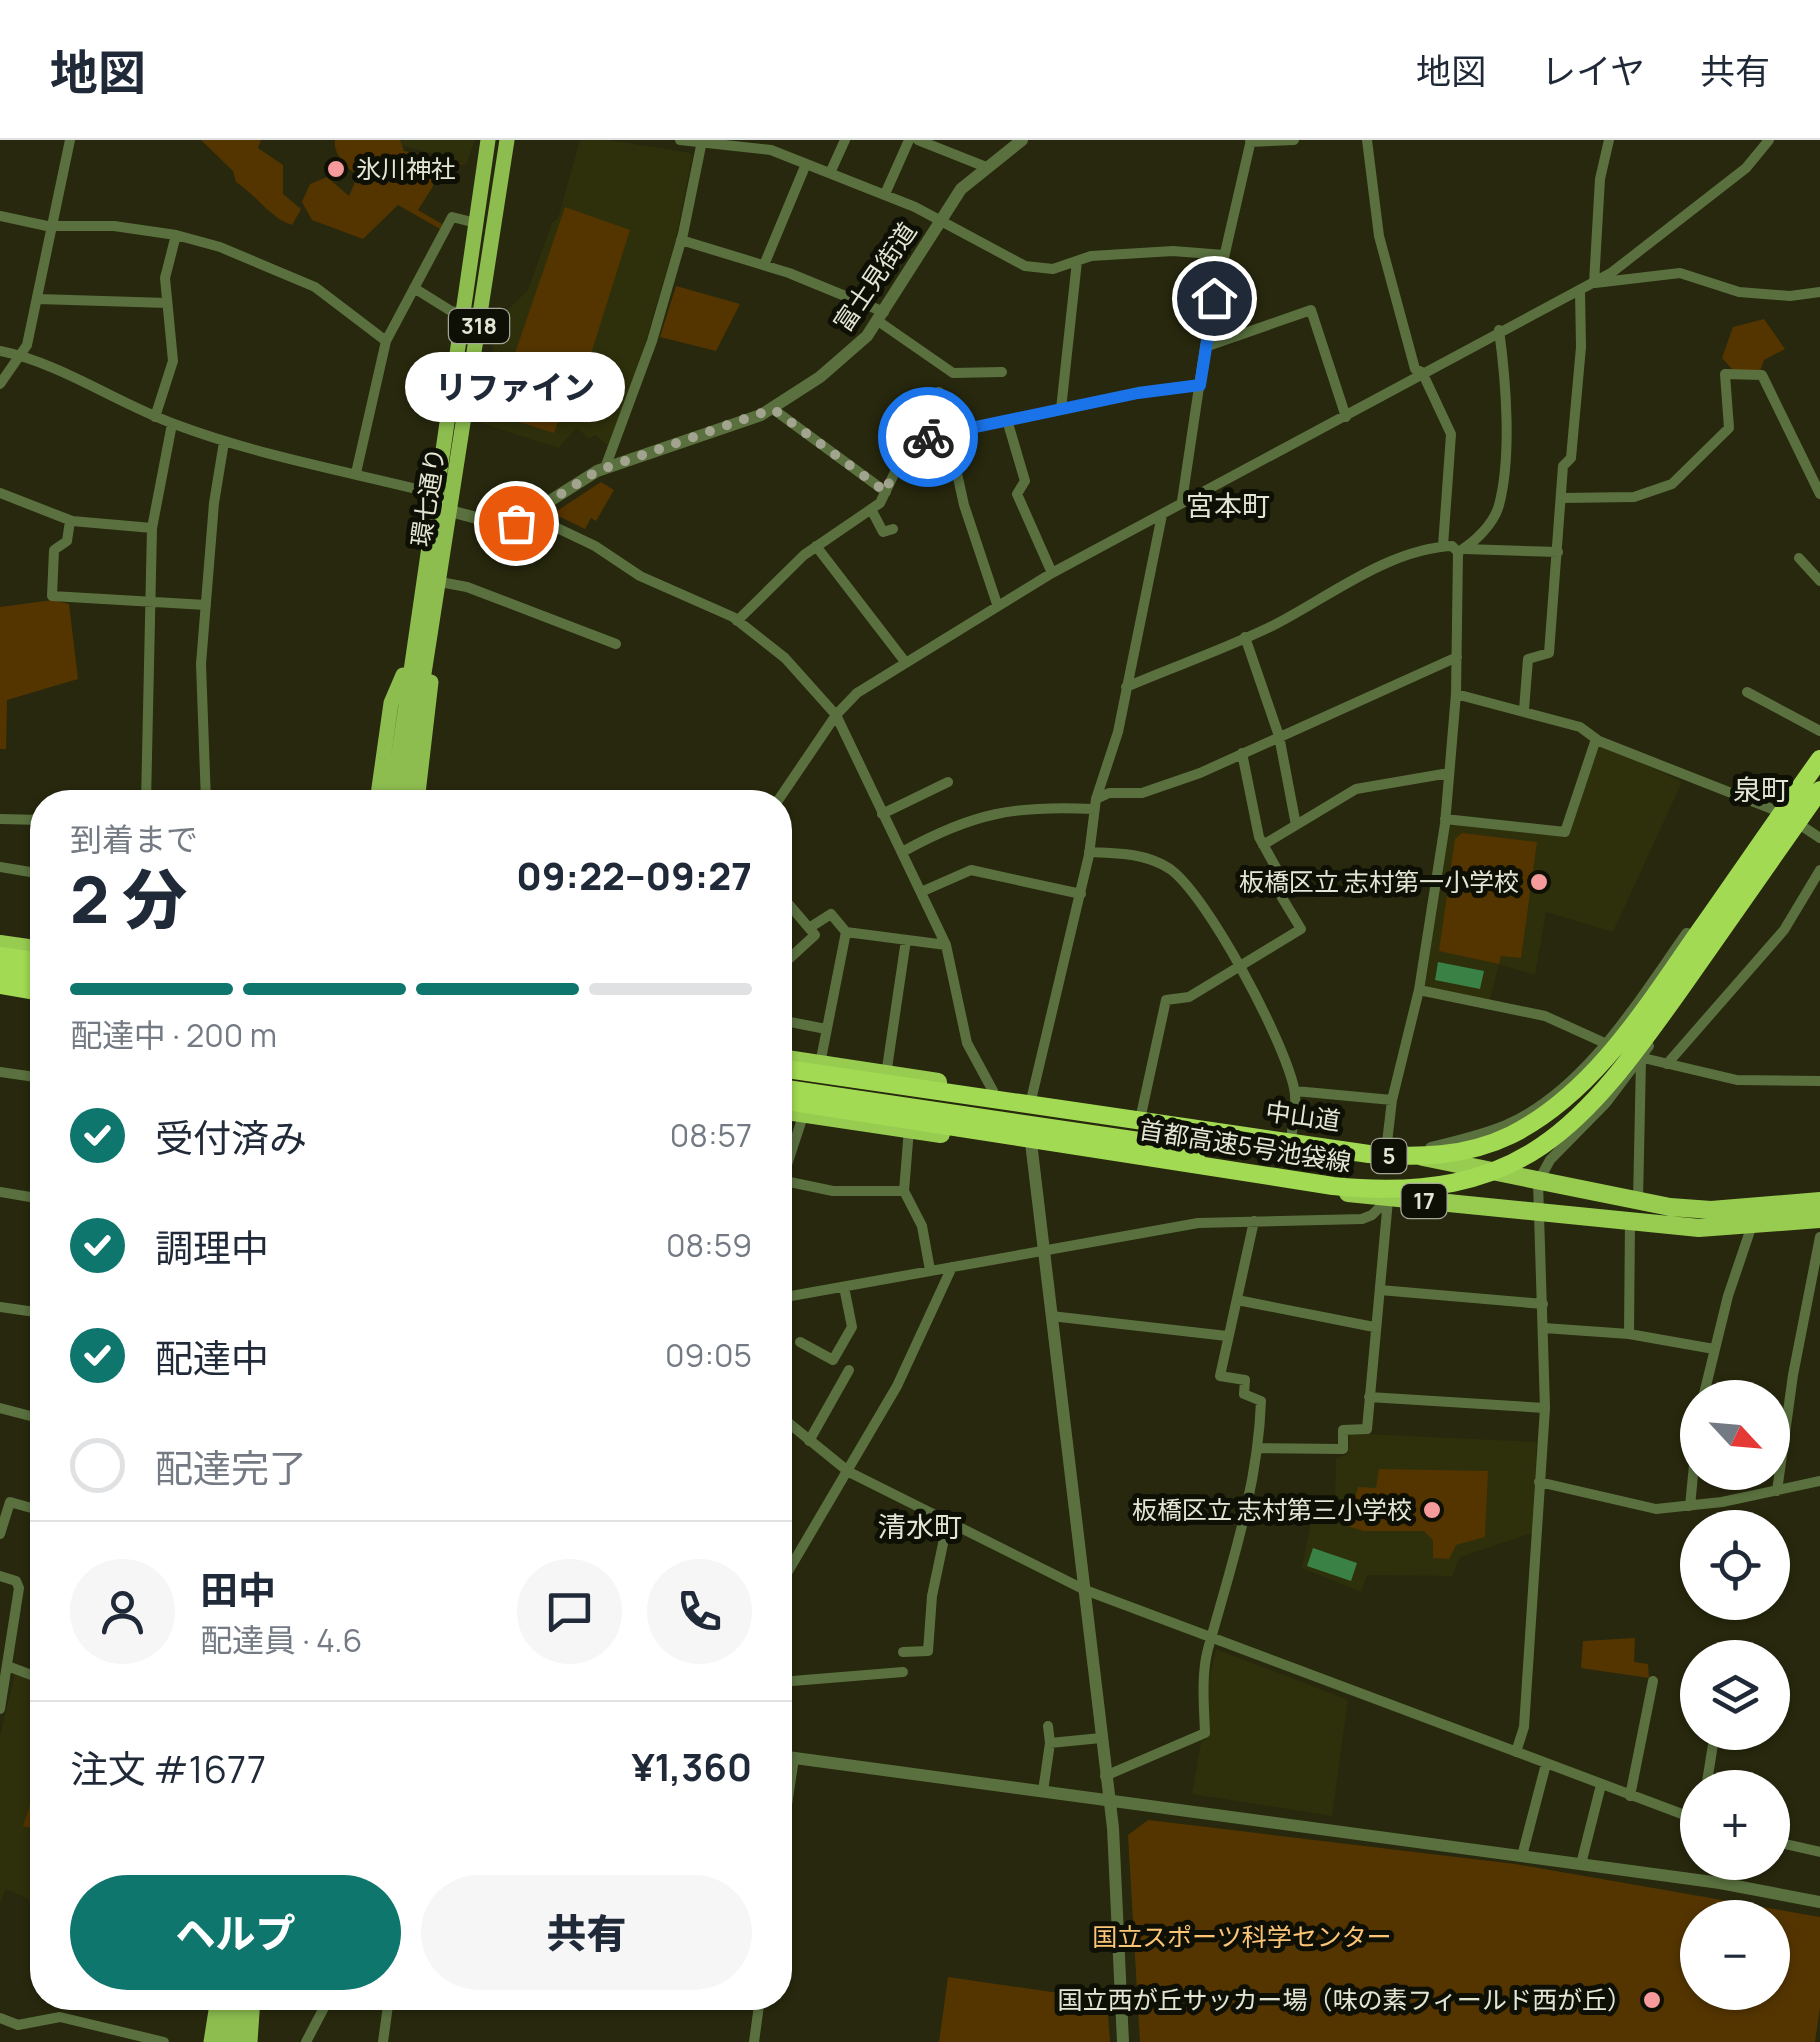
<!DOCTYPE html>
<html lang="ja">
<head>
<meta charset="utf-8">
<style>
	:root { --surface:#fff; --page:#f6f6f7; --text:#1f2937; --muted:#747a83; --line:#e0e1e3; --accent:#0f766e }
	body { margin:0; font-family:Manrope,"Noto Sans JP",sans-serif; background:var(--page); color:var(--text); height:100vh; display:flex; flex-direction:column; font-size:38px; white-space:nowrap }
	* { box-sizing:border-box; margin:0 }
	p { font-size:32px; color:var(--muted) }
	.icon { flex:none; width:55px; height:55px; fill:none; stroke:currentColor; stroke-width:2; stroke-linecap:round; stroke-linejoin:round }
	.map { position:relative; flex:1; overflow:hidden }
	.details { position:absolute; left:30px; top:650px; width:762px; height:1220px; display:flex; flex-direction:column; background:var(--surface); border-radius:40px; box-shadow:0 2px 8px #0004 }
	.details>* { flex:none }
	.needle { width:65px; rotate:116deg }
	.buttons { position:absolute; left:1680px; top:1240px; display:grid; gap:20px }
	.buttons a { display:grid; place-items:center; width:110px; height:110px; border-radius:50%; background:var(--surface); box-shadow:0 2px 8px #0004; font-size:50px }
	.pin { position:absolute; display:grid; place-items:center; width:85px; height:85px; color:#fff; margin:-42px; border:5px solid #fff; border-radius:50%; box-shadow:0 2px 10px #0007 }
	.courier { position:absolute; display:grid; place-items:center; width:100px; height:100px; margin:-50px; border:8px solid #1a73e8; border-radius:50%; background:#fff; color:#222; box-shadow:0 2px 12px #0007 }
	.bubble { position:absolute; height:70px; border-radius:35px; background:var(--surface); box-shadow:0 2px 8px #0004; font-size:32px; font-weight:800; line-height:70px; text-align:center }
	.headline em { font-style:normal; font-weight:800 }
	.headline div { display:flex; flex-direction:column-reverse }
	.headline { display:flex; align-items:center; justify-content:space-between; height:170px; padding:0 40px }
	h1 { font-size:65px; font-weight:800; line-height:75px }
	.bar { display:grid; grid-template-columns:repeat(4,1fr); gap:15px 10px; align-content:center; height:120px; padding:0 40px }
	.bar i { height:12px; border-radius:8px; background:var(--line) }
	.bar .selected { background:var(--accent) }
	.bar p { grid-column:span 4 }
	.line { display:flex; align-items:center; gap:25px; padding:0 40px; border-top:2px solid var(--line) }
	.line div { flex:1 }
	.round { display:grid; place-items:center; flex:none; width:105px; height:105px; border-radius:52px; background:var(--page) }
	ol { padding:0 40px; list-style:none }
	li { display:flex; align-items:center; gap:30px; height:110px }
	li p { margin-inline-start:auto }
	li .icon { padding:10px; border-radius:50%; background:var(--accent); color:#fff; stroke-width:4 }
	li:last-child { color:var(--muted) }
	li i { width:55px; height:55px; border:5px solid var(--line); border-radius:50% }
	.primary-button { display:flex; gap:20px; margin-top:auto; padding:20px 40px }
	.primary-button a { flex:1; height:115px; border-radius:60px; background:var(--accent); color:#fff; font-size:40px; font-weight:800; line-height:115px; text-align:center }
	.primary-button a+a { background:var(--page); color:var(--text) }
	header { display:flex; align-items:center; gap:60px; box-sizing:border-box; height:140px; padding:0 50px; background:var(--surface); border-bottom:2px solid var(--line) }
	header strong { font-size:48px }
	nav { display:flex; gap:55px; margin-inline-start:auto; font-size:35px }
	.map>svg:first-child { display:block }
</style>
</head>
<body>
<header>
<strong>地図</strong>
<nav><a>地図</a><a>レイヤ</a><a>共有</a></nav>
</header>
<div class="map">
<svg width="1820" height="1902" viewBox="0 0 1820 1902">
	<rect width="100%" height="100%" fill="#27280d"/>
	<!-- built -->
	<path fill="#2e2f0b" d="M 381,0 L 475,0 L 467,23 Z
		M 580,0 L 609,0 L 691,13 L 692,18 L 676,98 L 630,255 L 608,306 L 595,295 L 590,299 L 576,288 L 559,308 L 481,283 L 497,180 L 528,150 L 552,83 L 558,78 Z
		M 1602,604 L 1682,642 L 1613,792 L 1546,772 L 1535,835 L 1499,824 L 1489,864 L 1428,848 L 1424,844 L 1449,687 L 1455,684 L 1567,695 L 1596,605 Z
		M 1368,1294 L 1537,1302 L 1532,1393 L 1460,1417 L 1452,1436 L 1367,1435 L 1361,1452 L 1302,1428 L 1311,1381 L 1325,1378 L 1335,1362 L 1336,1319 L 1347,1314 L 1350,1295 Z
		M 1216,1509 L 1348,1560 L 1332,1676 L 1192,1654 L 1201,1602 L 1207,1599 L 1206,1554 Z
		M 15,1534 L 42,1544 L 42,1765 L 6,1749 L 0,1763 L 0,1595 Z"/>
	<!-- green -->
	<path fill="#543500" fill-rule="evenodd" d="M 201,0 L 261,0 L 258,8 L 283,25 L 283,54 L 301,69 L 292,85 C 271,79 255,54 236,42 L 233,31 Z
		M 335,0 L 400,0 L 404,11 L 467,24 L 441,23 L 432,48 L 418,70 L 442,84 L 440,89 L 398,65 L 363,99 L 312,80 L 302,62 L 310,44 L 327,37 L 349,56 L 358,35 C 347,29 333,14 335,0 Z
		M 565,67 L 630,90 L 590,217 L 578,222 L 554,293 L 503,277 L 496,269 Z
		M 676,146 L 740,164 L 716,211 L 660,197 Z
		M 1764,179 L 1785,209 L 1764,220 L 1760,231 L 1733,230 L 1722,218 L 1733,187 Z
		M 601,342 L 614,350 L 596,381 L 591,378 L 585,389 L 558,376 L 557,371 Z
		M 53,460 L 69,464 L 78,539 L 7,560 L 6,609 L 0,609 L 0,467 Z
		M 1462,693 L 1537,702 L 1521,818 L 1501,816 L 1499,824 L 1439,811 L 1455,699 Z
		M 1379,1329 L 1488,1331 L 1485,1397 L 1456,1405 L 1449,1419 L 1433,1418 L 1433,1400 L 1424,1391 L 1364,1391 L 1347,1386 L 1358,1347 L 1376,1348 Z
		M 1635,1498 L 1634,1522 L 1648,1524 L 1649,1538 L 1581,1528 L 1583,1501 Z
		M 42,1628 L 42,1707 L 36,1705 L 31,1688 L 23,1686 Z
		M 1148,1680 L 1515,1724 L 1820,1777 L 1820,1867 L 1815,1902 L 1140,1902 L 1128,1695 ZM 1698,1778 L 1772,1778 L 1772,1852 L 1698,1852 Z
		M 948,1837 L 1107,1860 L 1110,1902 L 939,1902 Z"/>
	<!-- water -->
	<path fill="#3a8146" d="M 1438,822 L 1484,831 L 1480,849 L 1435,840 Z
		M 1313,1408 L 1357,1423 L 1351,1441 L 1307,1426 Z"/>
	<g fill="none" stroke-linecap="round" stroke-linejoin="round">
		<!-- minor -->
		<path stroke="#5a713f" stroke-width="10" d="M 680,0 L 771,10 L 915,67 L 1025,126 L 1053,129 L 1091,116 L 1173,111 L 1224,115
			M 918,0 L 986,27
			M 1367,0 L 1379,96 L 1415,229 L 1422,232 L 1451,294 L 1443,406
			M 1250,2 L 1294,0
			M 830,33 L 845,0
			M 885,54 L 909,0
			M 0,76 L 47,86 L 114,86 L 176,95 L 220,107 L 315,147 L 386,201
			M 681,100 L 789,133 L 884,172
			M 764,125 L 806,24
			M 1594,143 L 1600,39 L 1609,0
			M 1595,143 L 1680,133 L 1739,152 L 1790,156 L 1820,152
			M 414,148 L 451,171 L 462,173
			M 38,159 L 167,163
			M 878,181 L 953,233 L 1002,232
			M 1205,207 L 1311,170 L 1346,277
			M 0,211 C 61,223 118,264 177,285 C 260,316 350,332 437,354
			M 0,244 L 27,205 L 70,0
			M 939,252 L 964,365 L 997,464
			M 773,269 L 886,352
			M 1061,269 L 1077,121
			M 155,277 L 173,221 L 165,138 L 176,95
			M 1007,280 L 1025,341 L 1017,354 L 1052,433
			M 605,328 L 652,201 L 683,94 L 702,1
			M 356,333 L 386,201 L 452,77 L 476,83
			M 0,353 L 72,381 L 152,388
			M 1562,358 L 1634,357 L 1672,344 L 1729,288 L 1725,234 L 1762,235 L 1820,354
			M 1182,361 L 1208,187 L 1251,0
			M 871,369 L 883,392 L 893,389
			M 530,375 L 595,406 L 640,436 L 733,477 L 785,518 L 836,575 L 946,805 L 967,903 L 993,951
			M 70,381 L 67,401 L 54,410 L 52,456 L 206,465
			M 816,406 L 906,523
			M 1465,409 L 1558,412
			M 1458,412 C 1474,403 1494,384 1499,365 C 1512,316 1506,241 1499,190
			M 1799,418 L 1820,441
			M 440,442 L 467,447 L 616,504
			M 737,481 L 804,415 L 880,363 L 896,330 L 902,303 L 1138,253 L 1200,245
			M 1245,497 L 1279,596 L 1296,685
			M 1126,547 C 1175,526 1228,508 1276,484 C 1330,456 1389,409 1452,406 L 1458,412 L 1456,554 L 1445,684 L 1419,850 L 1392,960 L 1386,1011
			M 1747,552 L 1820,591
			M 1456,554 L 1580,587 L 1599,601 L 1782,673
			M 1524,570 L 1528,519 L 1549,513 L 1563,326 L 1571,318 L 1581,207 L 1580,150
			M 1096,659 L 1109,653 L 1142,653 L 1200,633 L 1457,517
			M 146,662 L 152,388 L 172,284
			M 206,662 L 201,524 L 214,363 L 224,302
			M 777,662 L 836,575 L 857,553 L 1052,433 L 1611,133 L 1746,28 L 1769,0
			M 882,674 L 948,642
			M 0,679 L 42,680
			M 1445,679 L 1565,692 L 1596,599
			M 1796,682 L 1820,698
			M 1263,705 L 1356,649 L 1449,633
			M 904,711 C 973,673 1015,665 1094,669
			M 1089,712 C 1117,713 1146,713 1170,729 C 1208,756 1284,901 1294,948 C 1298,964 1292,985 1291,1001
			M 0,727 L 42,734
			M 921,752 L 971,730 L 1081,754
			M 780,754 L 815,795 L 780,827
			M 809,788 L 831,774 L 846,792 L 946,805
			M 1419,850 L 1545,876 L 1609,905
			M 780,880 L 826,889
			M 1639,917 L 1737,940 L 1820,941
			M 820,924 L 846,792
			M 1667,924 L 1784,790 L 1820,730
			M 0,932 L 42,938
			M 886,935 L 906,800
			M 1295,951 L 1392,960
			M 1032,956 L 1089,715 L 1096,659 L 1118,592 L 1162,375
			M 1141,975 L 1166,860 L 1189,857 L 1301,789 L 1278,751 L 1280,735 L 1259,697 L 1242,613
			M 780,1040 L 833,1051 L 904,1051 L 922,1086 L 930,1130
			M 782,1040 L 804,973
			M 904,1051 L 909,989
			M 0,1052 L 42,1059
			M 1638,1061 L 1641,919
			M 1380,1150 L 1543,1164
			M 780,1158 L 1198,1083 L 1362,1079 L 1372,1075 L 1388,1059
			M 1237,1160 L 1374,1187
			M 0,1167 L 42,1173
			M 1051,1176 L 1227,1196
			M 1544,1188 L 1629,1194 L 1714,1209
			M 1629,1194 L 1630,1080
			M 800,1202 L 833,1220 L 852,1187 L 844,1147
			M 1369,1257 L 1545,1268
			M 1703,1258 L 1728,1156 L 1752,1085
			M 0,1268 L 42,1279
			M 780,1276 L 849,1332 L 1085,1450 L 1698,1680
			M 809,1301 L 849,1230
			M 1259,1308 L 1343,1309 L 1343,1290 L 1367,1289 L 1388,1060
			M 1539,1342 L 1656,1369 L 1722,1362 L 1820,1341
			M 1777,1351 L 1793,1235 L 1820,1097
			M 1690,1366 L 1698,1284
			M 0,1394 L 10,1362 L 42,1371
			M 0,1436 L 16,1441 L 19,1448 L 0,1569
			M 780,1445 L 897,1246 L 952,1127
			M 903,1512 L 928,1511 L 932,1456 L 948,1380
			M 10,1527 L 42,1539
			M 780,1542 L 903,1532
			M 1050,1603 L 1101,1598
			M 1516,1612 L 1524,1587 L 1545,1268 L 1538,1042 L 1550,1020 L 1606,963 L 1649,906
			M 1105,1636 L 1205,1593 C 1204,1566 1201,1535 1208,1509 C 1231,1426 1258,1347 1261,1261 L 1244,1254 L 1245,1240 L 1220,1236 L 1254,1081
			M 1706,1648 L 1715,1592
			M 1043,1651 L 1050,1603 L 1048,1586
			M 1630,1656 L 1653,1541
			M 1772,1701 L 1820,1712
			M 780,1712 L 794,1618
			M 1522,1716 L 1546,1624
			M 1581,1724 L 1601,1645
			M 0,1878 L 18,1885 L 60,1877 L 164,1902
			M 306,1902 L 329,1858
			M 383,1902 L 389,1858
			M 754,1902 L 760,1858"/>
		<!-- tertiary -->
		<path stroke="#5a713f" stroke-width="12" d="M 444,364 L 450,371 L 507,386 L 515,383 L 597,331 L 761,275 L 820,237 L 867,196 L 961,49 L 1022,0
			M 1030,994 L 1113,1688 L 1123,1902
			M 1431,1008 C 1456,1002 1482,996 1506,986 C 1585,952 1639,862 1687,794
			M 780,1616 L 1720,1743 L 1820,1762"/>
		<!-- primary -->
		<path stroke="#8dbd4f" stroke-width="15" d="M 377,662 L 391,563 L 403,535
			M 392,662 L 488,0
			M 404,662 L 507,0
			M 417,662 L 431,542
			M 211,1902 L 218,1858
			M 223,1902 L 227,1858
			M 238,1902 L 242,1858
			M 250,1902 L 253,1858"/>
		<!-- trunk -->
		<path stroke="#98cc51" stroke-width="18" d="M 0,804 L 42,810
			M 780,918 L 938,942
			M 780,970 L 941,994
			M 1423,1017 L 1670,1067 L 1711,1070 L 1820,1061
			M 1348,1053 L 1699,1088 L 1820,1079"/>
		<!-- motorway -->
		<path stroke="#a2db53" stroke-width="18" d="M 0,816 L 42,822
			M 0,829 L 42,835
			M 0,845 L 42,852"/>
		<!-- motorway-bridge -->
		<path stroke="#a2db53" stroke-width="18" d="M 780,928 L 1369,1014 C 1417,1018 1466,1017 1511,995 C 1595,953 1649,863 1701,789 C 1741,732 1780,675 1820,619
			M 780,948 L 1173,1006 L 1196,1019
			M 780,960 L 1333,1046 C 1523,1065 1583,987 1684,844 C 1729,779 1775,715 1820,650"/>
	</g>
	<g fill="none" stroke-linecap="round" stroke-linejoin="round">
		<!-- done -->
		<path stroke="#a2a48f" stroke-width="10" stroke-dasharray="0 18" d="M 516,383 L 597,331 L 773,269 L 886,352 L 902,303 L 928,297"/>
		<!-- route -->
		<path stroke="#1a73e8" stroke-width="12" d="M 928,297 L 1138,253 L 1200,245 L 1214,158"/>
	</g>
	<!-- markers -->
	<g fill="#f59b9b" stroke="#0f1005" stroke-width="4">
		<circle cx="336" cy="29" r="10"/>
		<circle cx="1539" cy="742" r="10"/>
		<circle cx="1432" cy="1370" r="10"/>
		<circle cx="1652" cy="1860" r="10"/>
	</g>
	<g text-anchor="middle" stroke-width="10" stroke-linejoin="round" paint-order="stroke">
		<!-- shield labels -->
		<g fill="#0f1005" stroke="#a4a697" stroke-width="2.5">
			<rect x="449" y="169" width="60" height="34" rx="8"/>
			<rect x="1371.5" y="999" width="35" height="34" rx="8"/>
			<rect x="1401.5" y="1044" width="45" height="34" rx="8"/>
		</g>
		<g font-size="22" font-weight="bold" fill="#e4e6d5">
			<text x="479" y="194">318</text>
			<text x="1389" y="1024">5</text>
			<text x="1424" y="1069">17</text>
		</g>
		<!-- poi labels -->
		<g font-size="25" fill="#e4e6d5" stroke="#0f1005" text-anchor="end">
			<text x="356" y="38" text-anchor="start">氷川神社</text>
			<text x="1519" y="751">板橋区立 志村第一小学校</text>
			<text x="1412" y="1379">板橋区立 志村第三小学校</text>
			<text x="1632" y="1869">国立西が丘サッカー場（味の素フィールド西が丘）</text>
		</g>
		<!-- street labels -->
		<g font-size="25" fill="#e4e6d5" stroke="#0f1005">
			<text transform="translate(875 137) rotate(-56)" y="9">富士見街道</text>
			<text transform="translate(428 357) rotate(-81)" y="9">環七通り</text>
			<text transform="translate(1303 976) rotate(8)" y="9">中山道</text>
			<text transform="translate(1245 1006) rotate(9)" y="9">首都高速5号池袋線</text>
		</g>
		<!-- park labels -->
		<g font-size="25" fill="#fcc475" stroke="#0f1005">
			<text x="1242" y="1806">国立スポーツ科学センター</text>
		</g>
		<!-- neighbourhood labels -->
		<g font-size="28" fill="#e4e6d5" stroke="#0f1005">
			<text x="1228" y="376">宮本町</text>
			<text x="1761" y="660">泉町</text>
			<text x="920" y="1397">清水町</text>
		</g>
	</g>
</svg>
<div class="buttons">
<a><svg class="needle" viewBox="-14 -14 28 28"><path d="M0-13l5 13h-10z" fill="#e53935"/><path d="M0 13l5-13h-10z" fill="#747a83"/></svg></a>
<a><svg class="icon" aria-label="locate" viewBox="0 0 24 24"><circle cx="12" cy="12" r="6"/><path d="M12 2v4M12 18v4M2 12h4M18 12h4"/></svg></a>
<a><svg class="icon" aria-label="layers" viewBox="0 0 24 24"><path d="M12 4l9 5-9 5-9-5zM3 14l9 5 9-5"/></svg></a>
<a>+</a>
<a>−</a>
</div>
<div class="pin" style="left:516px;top:383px;background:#ea580c"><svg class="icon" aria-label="bag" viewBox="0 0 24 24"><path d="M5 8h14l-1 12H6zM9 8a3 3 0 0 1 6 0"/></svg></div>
<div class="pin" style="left:1214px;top:158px;background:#1f2937"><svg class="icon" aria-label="home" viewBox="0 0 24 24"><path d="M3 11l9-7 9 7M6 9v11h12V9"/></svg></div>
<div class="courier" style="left:928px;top:297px"><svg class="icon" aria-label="bike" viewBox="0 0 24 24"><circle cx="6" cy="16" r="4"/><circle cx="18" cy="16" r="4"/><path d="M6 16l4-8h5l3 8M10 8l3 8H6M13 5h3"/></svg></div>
<div class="bubble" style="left:405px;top:212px;width:220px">リファイン</div>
<section class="details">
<div class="headline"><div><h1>2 分</h1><p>到着まで</p></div><em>09:22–09:27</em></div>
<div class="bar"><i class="selected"></i><i class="selected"></i><i class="selected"></i><i></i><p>配達中 · 200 m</p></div>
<ol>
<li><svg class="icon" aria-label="check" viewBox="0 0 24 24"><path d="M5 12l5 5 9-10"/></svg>受付済み<p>08:57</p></li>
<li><svg class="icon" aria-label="check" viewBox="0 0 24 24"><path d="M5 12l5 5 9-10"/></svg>調理中<p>08:59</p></li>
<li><svg class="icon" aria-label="check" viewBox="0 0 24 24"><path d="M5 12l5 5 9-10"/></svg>配達中<p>09:05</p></li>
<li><i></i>配達完了</li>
</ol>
<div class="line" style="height:180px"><a class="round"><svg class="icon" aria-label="person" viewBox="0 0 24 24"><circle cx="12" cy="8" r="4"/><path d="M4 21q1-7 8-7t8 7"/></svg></a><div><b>田中</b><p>配達員 · 4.6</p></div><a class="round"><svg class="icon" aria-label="chat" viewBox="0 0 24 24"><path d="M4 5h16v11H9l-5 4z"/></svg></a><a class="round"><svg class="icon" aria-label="phone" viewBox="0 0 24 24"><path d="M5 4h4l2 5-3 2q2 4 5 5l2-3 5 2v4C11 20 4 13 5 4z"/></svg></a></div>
<div class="line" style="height:130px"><div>注文 #1677</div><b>¥1,360</b></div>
<div class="primary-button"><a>ヘルプ</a><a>共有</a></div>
</section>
</div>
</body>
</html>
